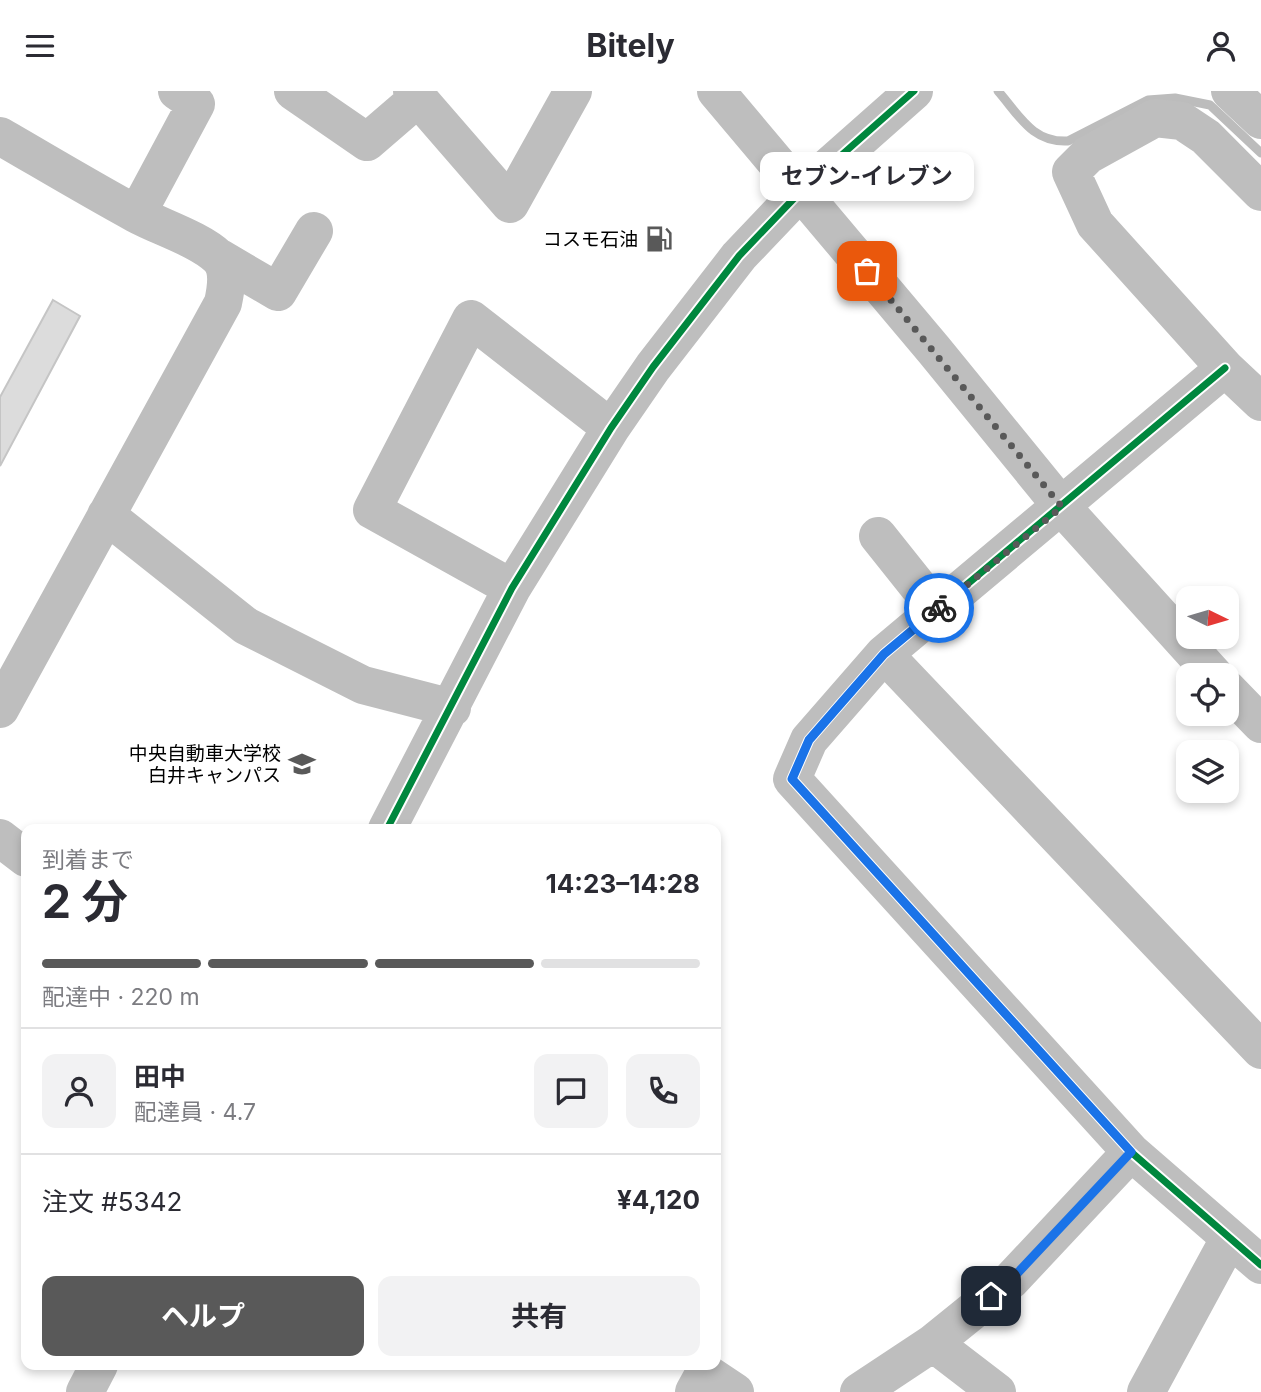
<!DOCTYPE html>
<html lang="ja">
<head>
<meta charset="utf-8">
<style>
	:root { --surface:#fff; --page:#f2f2f3; --text:#2b2b33; --muted:#7c7c81; --line:#e1e1e2; --accent:#595959 }
	body { margin:0; font-family:Inter,"Noto Sans JP",sans-serif; background:var(--page); color:var(--text); height:100vh; display:flex; flex-direction:column; font-size:26px; white-space:nowrap }
	* { box-sizing:border-box; margin:0 }
	p { font-size:23px; color:var(--muted) }
	.icon { flex:none; width:38px; height:38px; fill:none; stroke:currentColor; stroke-width:2; stroke-linecap:round; stroke-linejoin:round }
	.map { position:relative; flex:1; overflow:hidden }
	.details { position:absolute; left:21px; top:733px; width:700px; height:546px; display:flex; flex-direction:column; background:var(--surface); border-radius:14px; box-shadow:0 4px 10px #0003 }
	.details>* { flex:none }
	.needle { width:46px; rotate:95deg }
	.tools { position:absolute; left:1176px; top:495px; display:grid; gap:14px }
	.tools a { display:grid; place-items:center; width:63px; height:63px; border-radius:14px; background:var(--surface); box-shadow:0 4px 10px #0003; font-size:35px }
	.pin { position:absolute; display:grid; place-items:center; width:60px; height:60px; color:#fff; margin:-30px; border-radius:14px; box-shadow:0 4px 10px #0006 }
	.courier { position:absolute; display:grid; place-items:center; width:70px; height:70px; margin:-35px; border:5px solid #1a73e8; border-radius:50%; background:#fff; color:#222; box-shadow:0 2px 9px #0007 }
	.bubble { position:absolute; height:49px; border-radius:14px; background:var(--surface); box-shadow:0 4px 10px #0003; font-size:23px; font-weight:700; line-height:49px; text-align:center }
	.head em { font-style:normal; font-weight:700 }
	.head div { display:flex; flex-direction:column-reverse }
	.head { display:flex; align-items:center; justify-content:space-between; height:119px; padding:0 21px }
	h1 { font-size:46px; font-weight:700; line-height:52px }
	.bar { display:grid; grid-template-columns:repeat(4,1fr); gap:10px 7px; align-content:center; height:84px; padding:0 21px }
	.bar i { height:9px; border-radius:5px; background:var(--line) }
	.bar .active { background:var(--accent) }
	.bar p { grid-column:span 4 }
	.line { display:flex; align-items:center; gap:18px; padding:0 21px; border-top:2px solid var(--line) }
	.line div { flex:1 }
	.round { display:grid; place-items:center; flex:none; width:74px; height:74px; border-radius:14px; background:var(--page) }
	.cta { display:flex; gap:14px; margin-top:auto; padding:14px 21px }
	.cta a { flex:1; height:80px; border-radius:14px; background:var(--accent); color:#fff; font-size:28px; font-weight:700; line-height:80px; text-align:center }
	.cta a+a { background:var(--page); color:var(--text) }
	header { display:flex; justify-content:space-between; align-items:center; height:91px; padding:0 21px; background:var(--surface); font-size:32px; font-weight:700 }
	.map>svg:first-child { display:block }
</style>
</head>
<body>
<header><svg class="icon" aria-label="menu" viewBox="0 0 24 24"><path d="M4 6h16M4 12h16M4 18h16"/></svg>Bitely<svg class="icon" aria-label="person" viewBox="0 0 24 24"><circle cx="12" cy="8" r="4"/><path d="M4 21q1-7 8-7t8 7"/></svg></header>
<div class="map">
<svg width="1261" height="1301" viewBox="0 0 1261 1301">
	<rect width="100%" height="100%" fill="#fff"/>
	<g fill="none" stroke-linecap="round" stroke-linejoin="round">
		<!-- stream -->
		<path stroke="#bcbcbc" stroke-width="9" d="M 998,0 C 1019,24 1032,52 1068,50 L 1148,9 L 1175,7 L 1210,14 L 1261,62"/>
	</g>
	<!-- building -->
	<path fill="#dcdcdc" stroke="#c5c5c5" stroke-width="2" d="M 53,209 L 80,225 L 0,375 L 0,306 Z"/>
	<g fill="none" stroke-linecap="round" stroke-linejoin="round">
		<!-- minor -->
		<path stroke="#bebebe" stroke-width="38" d="M 293,0 L 367,51 L 418,7
			M 412,0 L 510,113 L 573,0
			M 716,0 L 934,259 L 1062,416 L 1214,584
			M 1230,0 L 1261,29
			M 0,45 C 45,71 90,98 136,123 C 160,136 199,148 218,166 C 230,177 226,198 223,212 L 0,618
			M 1261,101 L 1206,46 L 1182,30 L 1155,27 L 1088,64 L 1071,81 L 1095,133 L 1225,277 L 1261,311
			M 137,123 L 196,13 L 177,0
			M 220,167 L 278,201 L 314,140
			M 1225,277 L 884,563 L 809,649 L 792,688 L 1131,1061 L 1261,1174
			M 106,424 L 246,535 L 363,594 L 452,617
			M 878,445 L 937,519
			M 512,497 L 372,419 L 471,228 L 611,337
			M 884,563 L 1261,959
			M 1227,598 L 1261,633
			M 387,738 L 512,497 L 611,337 L 653,276 L 739,165 L 801,100 L 914,0
			M 0,747 L 26,767
			M 933,1252 L 997,1301
			M 85,1301 L 99,1274
			M 694,1301 L 705,1281 L 735,1301
			M 859,1301 L 933,1252 L 1011,1189 L 1131,1061
			M 1146,1301 L 1229,1148"/>
		<!-- cycleway casing -->
		<g stroke="#fff" stroke-width="11">
			<path id="cycleway" d="M 1225,277 L 884,563 L 809,649 L 792,688 L 1131,1061 L 1261,1174
				M 387,738 L 512,497 L 611,337 L 653,276 L 739,165 L 801,100 L 914,0"/>
		</g>
		<!-- cycleway -->
		<use href="#cycleway" stroke="#00873e" stroke-width="7"/>
	</g>
	<g fill="none" stroke-linecap="round" stroke-linejoin="round">
		<!-- done -->
		<path stroke="#595959" stroke-width="7" stroke-dasharray="0 12.6" d="M 867,180 L 1062,416 L 939,517"/>
		<!-- route -->
		<path stroke="#1a73e8" stroke-width="9" d="M 939,517 L 884,563 L 809,649 L 792,688 L 1131,1061 L 1011,1189 L 991,1205"/>
	</g>
	<!-- icons -->
	<defs>
		<g id="fuel-bare" transform="scale(2.1)"><path d="M-5.5-6h7V0h2V4h1.3V-2.5L3-4.5l.8-.8L6-3V5H2.5V1h-1V6h-7ZM-4.2-4.7v3.2H.2V-4.7Z" fill="#595959" stroke="#fff" stroke-width="2.5" paint-order="stroke"/></g>
		<g id="school-bare" transform="scale(2.1)"><path d="M0-5L7-2L0 1L-7-2ZM-4 1L0 2.5L4 1V4Q0 6-4 4Z" fill="#595959" stroke="#fff" stroke-width="2.5" paint-order="stroke"/></g>
	</defs>
	<g fill-rule="evenodd">
		<use href="#fuel-bare" x="659" y="148"/>
		<use href="#school-bare" x="302" y="673"/>
	</g>
	<g text-anchor="middle" stroke-width="6" stroke-linejoin="round" paint-order="stroke">
		<!-- poi labels -->
		<g font-size="19" fill="#000" stroke="#fff" text-anchor="end">
			<text x="638" y="155">コスモ石油</text>
			<text x="281" y="669">中央自動車大学校<tspan x="281" dy="22">白井キャンパス</tspan></text>
		</g>
	</g>
</svg>
<div class="tools">
<a><svg class="needle" viewBox="-14 -14 28 28"><path d="M0-13l5 13h-10z" fill="#e53935"/><path d="M0 13l5-13h-10z" fill="#7c7c81"/></svg></a>
<a><svg class="icon" aria-label="locate" viewBox="0 0 24 24"><circle cx="12" cy="12" r="6"/><path d="M12 2v4M12 18v4M2 12h4M18 12h4"/></svg></a>
<a><svg class="icon" aria-label="layers" viewBox="0 0 24 24"><path d="M12 4l9 5-9 5-9-5zM3 14l9 5 9-5"/></svg></a>
</div>
<div class="pin" style="left:867px;top:180px;background:#ea580c"><svg class="icon" aria-label="bag" viewBox="0 0 24 24"><path d="M5 8h14l-1 12H6zM9 8a3 3 0 0 1 6 0"/></svg></div>
<div class="pin" style="left:991px;top:1205px;background:#1f2937"><svg class="icon" aria-label="home" viewBox="0 0 24 24"><path d="M3 11l9-7 9 7M6 9v11h12V9"/></svg></div>
<div class="courier" style="left:939px;top:517px"><svg class="icon" aria-label="bike" viewBox="0 0 24 24"><circle cx="6" cy="16" r="4"/><circle cx="18" cy="16" r="4"/><path d="M6 16l4-8h5l3 8M10 8l3 8H6M13 5h3"/></svg></div>
<div class="bubble" style="left:760px;top:61px;width:214px">セブン-イレブン</div>
<section class="details">
<div class="head"><div><h1>2 分</h1><p>到着まで</p></div><em>14:23–14:28</em></div>
<div class="bar"><i class="active"></i><i class="active"></i><i class="active"></i><i></i><p>配達中 · 220 m</p></div>
<div class="line" style="height:126px"><a class="round"><svg class="icon" aria-label="person" viewBox="0 0 24 24"><circle cx="12" cy="8" r="4"/><path d="M4 21q1-7 8-7t8 7"/></svg></a><div><b>田中</b><p>配達員 · 4.7</p></div><a class="round"><svg class="icon" aria-label="chat" viewBox="0 0 24 24"><path d="M4 5h16v11H9l-5 4z"/></svg></a><a class="round"><svg class="icon" aria-label="phone" viewBox="0 0 24 24"><path d="M5 4h4l2 5-3 2q2 4 5 5l2-3 5 2v4C11 20 4 13 5 4z"/></svg></a></div>
<div class="line" style="height:91px"><div>注文 #5342</div><b>¥4,120</b></div>
<div class="cta"><a>ヘルプ</a><a>共有</a></div>
</section>
</div>
</body>
</html>
